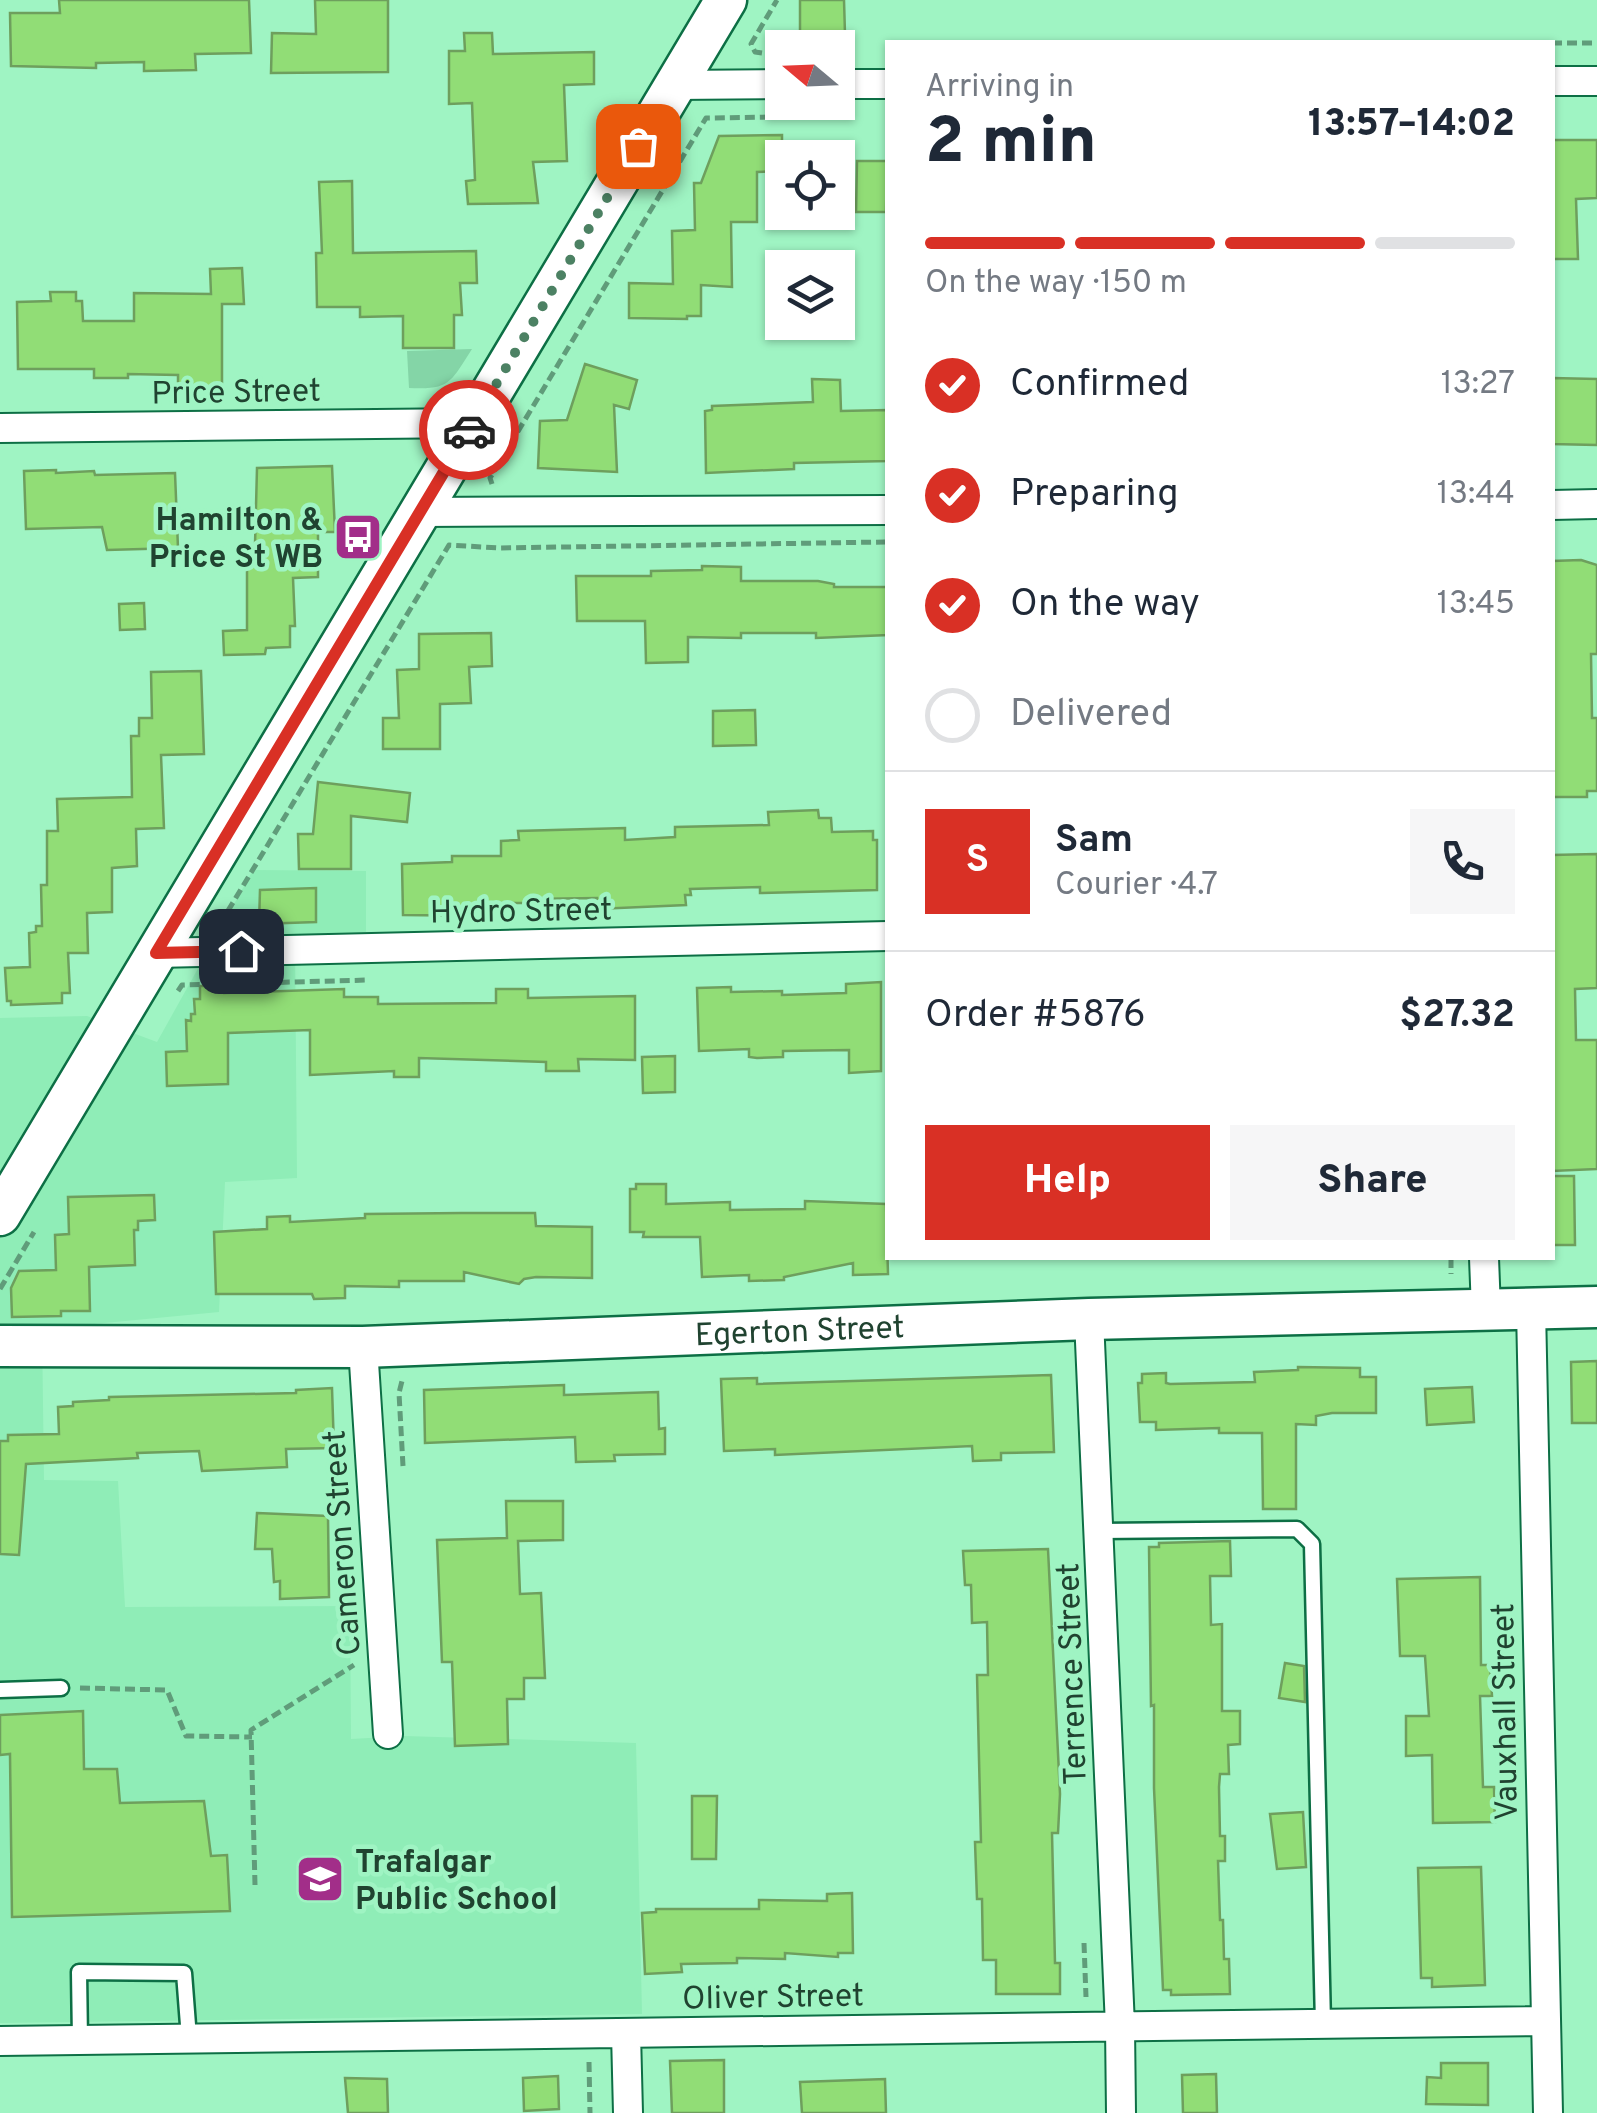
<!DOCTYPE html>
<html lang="en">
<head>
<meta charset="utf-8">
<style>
	:root { --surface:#fff; --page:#f6f6f7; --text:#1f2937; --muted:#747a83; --line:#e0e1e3; --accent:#d93025 }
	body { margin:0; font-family:Overpass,sans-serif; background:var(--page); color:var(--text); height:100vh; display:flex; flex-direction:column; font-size:38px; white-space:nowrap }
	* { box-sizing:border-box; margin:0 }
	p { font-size:32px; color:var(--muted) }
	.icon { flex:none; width:55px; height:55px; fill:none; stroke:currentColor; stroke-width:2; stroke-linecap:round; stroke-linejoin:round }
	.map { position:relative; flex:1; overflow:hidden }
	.panel { position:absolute; left:885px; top:40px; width:670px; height:1220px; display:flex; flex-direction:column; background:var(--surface); border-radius:0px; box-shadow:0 2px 8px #0004 }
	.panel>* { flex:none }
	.needle { width:65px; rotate:289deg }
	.fabs { position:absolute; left:765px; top:30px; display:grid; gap:20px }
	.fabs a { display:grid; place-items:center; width:90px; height:90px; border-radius:0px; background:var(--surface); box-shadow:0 2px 8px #0004; font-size:50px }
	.pin { position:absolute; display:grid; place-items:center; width:85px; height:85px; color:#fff; margin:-42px; border-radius:20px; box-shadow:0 5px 15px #0006 }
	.courier { position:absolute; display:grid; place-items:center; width:100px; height:100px; margin:-50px; border:8px solid #d93025; border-radius:50%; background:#fff; color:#222; box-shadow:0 2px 12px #0007 }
	.headline em { font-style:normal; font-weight:800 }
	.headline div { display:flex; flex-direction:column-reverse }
	.headline { display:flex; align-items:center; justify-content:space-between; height:170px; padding:0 40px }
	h1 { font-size:65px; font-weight:800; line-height:75px }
	.bar { display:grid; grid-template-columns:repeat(4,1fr); gap:15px 10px; align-content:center; height:120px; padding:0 40px }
	.bar i { height:12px; border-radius:8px; background:var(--line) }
	.bar .selected { background:var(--accent) }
	.bar p { grid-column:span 4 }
	.line { display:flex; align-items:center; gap:25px; padding:0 40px; border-top:2px solid var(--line) }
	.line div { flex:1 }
	.round { display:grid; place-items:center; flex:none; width:105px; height:105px; border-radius:0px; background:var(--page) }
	ol { padding:0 40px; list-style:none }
	li { display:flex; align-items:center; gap:30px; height:110px }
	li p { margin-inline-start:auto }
	li .icon { padding:10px; border-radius:50%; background:var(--accent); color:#fff; stroke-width:4 }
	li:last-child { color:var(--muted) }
	li i { width:55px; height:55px; border:5px solid var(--line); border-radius:50% }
	.action { display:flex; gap:20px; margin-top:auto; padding:20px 40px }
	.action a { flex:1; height:115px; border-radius:0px; background:var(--accent); color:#fff; font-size:40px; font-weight:800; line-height:115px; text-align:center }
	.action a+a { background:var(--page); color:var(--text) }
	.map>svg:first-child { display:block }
</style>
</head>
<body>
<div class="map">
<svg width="1597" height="2113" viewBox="0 0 1597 2113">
	<rect width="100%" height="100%" fill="#9ff4c3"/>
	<!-- built -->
	<path fill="#8fedb7" d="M 253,870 L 366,871 L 366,932 L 295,942 L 297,1178 L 225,1182 L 219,1312 L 42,1329 L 44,1480 L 118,1481 L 125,1607 L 350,1606 L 351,1739 L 405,1736 L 636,1743 L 642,2014 L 0,2023 L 0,1018 L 87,1016 L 157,1042 Z"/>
	<!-- green -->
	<path fill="#84d5a7" d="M 472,349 C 450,383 450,390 409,388 L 407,351 Z"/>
	<!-- building -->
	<path fill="#91dd76" stroke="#6e9f5d" stroke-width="2.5" d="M 59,0 L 249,0 L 251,53 L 195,54 L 196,70 L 144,71 L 144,62 L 96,63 L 96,68 L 11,66 L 10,13 L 60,13 Z
		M 315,0 L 388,0 L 388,72 L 271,73 L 272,33 L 316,34 Z
		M 800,0 L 844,0 L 845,34 L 800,35 Z
		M 464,33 L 492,33 L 493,54 L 594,52 L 594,84 L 564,85 L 567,161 L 533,162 L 538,203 L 468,204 L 466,181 L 475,180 L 472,103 L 449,104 L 449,51 L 465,51 Z
		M 782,135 L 782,171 L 757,172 L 757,222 L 731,222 L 732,287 L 701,285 L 701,316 L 687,316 L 687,319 L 629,318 L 629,283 L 673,284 L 672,231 L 695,230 L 694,183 L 701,183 L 719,136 Z
		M 1552,140 L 1597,140 L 1597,198 L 1576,199 L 1578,259 L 1552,259 Z
		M 857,161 L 887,161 L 886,212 L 856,212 Z
		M 352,181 L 353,253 L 476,251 L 477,283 L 460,283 L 462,315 L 454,315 L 454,348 L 403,348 L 403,316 L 360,317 L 360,307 L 317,307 L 316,253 L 322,253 L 319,182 Z
		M 242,268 L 244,304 L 222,304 L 222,387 L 178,388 L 178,375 L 128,374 L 128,378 L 94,378 L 94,369 L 18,369 L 17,302 L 51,301 L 50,292 L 76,292 L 76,301 L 82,301 L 83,321 L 134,321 L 134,293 L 211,294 L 210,269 Z
		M 585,364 L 637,380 L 629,409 L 614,405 L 617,472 L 538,468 L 540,421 L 567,420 Z
		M 1552,378 L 1597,379 L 1597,445 L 1552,444 Z
		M 812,379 L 840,380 L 841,411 L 888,410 L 888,461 L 794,463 L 794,469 L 706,473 L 705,411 L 712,410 L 712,406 L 813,402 Z
		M 332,466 L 335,532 L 318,532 L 318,577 L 293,578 L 295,626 L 290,626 L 290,647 L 266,648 L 265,654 L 224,655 L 223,631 L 247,630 L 247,545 L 255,545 L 257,468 Z
		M 56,470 L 56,473 L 94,471 L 95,475 L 175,473 L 178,548 L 107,550 L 102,527 L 26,529 L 24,471 Z
		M 1581,560 L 1597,565 L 1597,654 L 1591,654 L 1592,718 L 1597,718 L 1597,791 L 1587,791 L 1587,797 L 1552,797 L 1552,561 Z
		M 702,566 L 741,567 L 741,581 L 818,581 L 834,584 L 834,587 L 888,587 L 888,635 L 816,638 L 816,633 L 741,633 L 741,638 L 688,637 L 688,662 L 646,663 L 645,621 L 577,621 L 576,576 L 651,576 L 651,571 L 702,570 Z
		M 144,603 L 145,629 L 120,630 L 119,604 Z
		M 491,633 L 492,666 L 469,667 L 471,703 L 440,704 L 440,749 L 383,749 L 383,718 L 399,718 L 397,670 L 419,669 L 419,634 Z
		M 201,671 L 204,754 L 161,755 L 164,828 L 136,829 L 137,866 L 112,868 L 112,912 L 87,913 L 88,953 L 68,953 L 70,993 L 62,993 L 62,1003 L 11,1005 L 11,1001 L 7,1001 L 5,968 L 30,967 L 29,933 L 36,932 L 36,926 L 42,926 L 41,885 L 47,885 L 47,831 L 58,831 L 57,799 L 132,797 L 131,736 L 139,736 L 139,718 L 152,718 L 151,672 Z
		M 755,710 L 756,745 L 713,746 L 713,711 Z
		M 318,782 L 410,793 L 407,822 L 351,816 L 351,869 L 299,869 L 298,834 L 313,834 Z
		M 818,810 L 819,818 L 831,818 L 832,832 L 873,831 L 873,840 L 877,840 L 877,890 L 760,893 L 760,887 L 690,889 L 691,895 L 685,895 L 686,905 L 597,909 L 597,898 L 532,899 L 532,903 L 487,903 L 487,916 L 403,915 L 402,864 L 452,862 L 452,856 L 501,856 L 501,841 L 519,840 L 518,831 L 625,828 L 625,840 L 675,837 L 675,827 L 769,825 L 768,812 Z
		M 1597,854 L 1597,988 L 1575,989 L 1576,1040 L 1597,1040 L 1597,1169 L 1552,1171 L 1552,855 Z
		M 316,888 L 316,922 L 259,924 L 260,890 Z
		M 881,982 L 881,1071 L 849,1073 L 849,1050 L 783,1051 L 783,1057 L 757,1058 L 749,1057 L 749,1049 L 699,1051 L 697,988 L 731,987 L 731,992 L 782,991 L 782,995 L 846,993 L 846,984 Z
		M 200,986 L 222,986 L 224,993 L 344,989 L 344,997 L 378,997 L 378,1004 L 496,1003 L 496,989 L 528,989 L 528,998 L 635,996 L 635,1060 L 578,1059 L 579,1071 L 546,1071 L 546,1062 L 419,1058 L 419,1077 L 394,1077 L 394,1071 L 310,1075 L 310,1030 L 228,1033 L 228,1084 L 167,1086 L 166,1052 L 187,1051 L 186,1020 L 191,1021 L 191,1014 L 195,1014 L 194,999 L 200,999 Z
		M 675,1056 L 675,1092 L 643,1093 L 642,1057 Z
		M 1552,1176 L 1574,1176 L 1575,1245 L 1552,1245 Z
		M 636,1184 L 666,1184 L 666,1204 L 730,1202 L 730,1210 L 805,1209 L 805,1201 L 886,1204 L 888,1274 L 853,1275 L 853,1263 L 784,1277 L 784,1280 L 749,1281 L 749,1275 L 702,1277 L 700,1237 L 643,1237 L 644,1232 L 630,1232 L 630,1189 L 636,1189 Z
		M 154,1195 L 155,1220 L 138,1221 L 138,1230 L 134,1230 L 135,1265 L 89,1267 L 90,1311 L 61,1311 L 61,1316 L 12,1317 L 11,1288 L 19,1271 L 56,1270 L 55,1235 L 69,1234 L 68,1197 Z
		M 462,1213 L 535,1213 L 536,1226 L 592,1227 L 592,1278 L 536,1277 L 524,1279 L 519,1284 L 464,1272 L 464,1281 L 399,1281 L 399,1287 L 345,1286 L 345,1298 L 314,1299 L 312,1294 L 216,1294 L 214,1232 L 267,1229 L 267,1217 L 290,1216 L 290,1222 L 365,1218 L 365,1214 Z
		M 1597,1361 L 1597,1423 L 1572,1423 L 1571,1362 Z
		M 1298,1367 L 1360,1368 L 1360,1377 L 1376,1377 L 1376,1413 L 1332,1413 L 1316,1416 L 1316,1425 L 1296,1424 L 1296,1509 L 1263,1509 L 1262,1433 L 1219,1433 L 1219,1428 L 1156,1430 L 1156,1422 L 1140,1422 L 1138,1383 L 1142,1383 L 1142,1374 L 1166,1373 L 1166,1383 L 1170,1384 L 1255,1382 L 1254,1372 L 1298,1370 Z
		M 1051,1375 L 1054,1452 L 1001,1453 L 1001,1460 L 973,1461 L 972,1446 L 775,1455 L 775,1449 L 724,1451 L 721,1379 L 757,1378 L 757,1384 Z
		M 564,1385 L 564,1395 L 658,1392 L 659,1429 L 665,1428 L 665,1454 L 614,1455 L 615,1461 L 576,1462 L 575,1437 L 425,1443 L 424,1390 Z
		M 1472,1387 L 1474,1422 L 1427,1425 L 1425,1389 Z
		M 332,1388 L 334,1448 L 286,1449 L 287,1467 L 202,1471 L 199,1451 L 137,1453 L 138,1458 L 26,1464 L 19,1555 L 0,1554 L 0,1441 L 8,1441 L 8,1435 L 59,1434 L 58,1407 L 73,1406 L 73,1402 L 109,1400 L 109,1397 L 296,1393 L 296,1390 Z
		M 506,1501 L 563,1501 L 563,1540 L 518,1541 L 520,1594 L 541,1593 L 545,1678 L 524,1678 L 524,1699 L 507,1699 L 508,1744 L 455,1746 L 452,1662 L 442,1662 L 437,1540 L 507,1538 Z
		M 257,1513 L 328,1516 L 329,1597 L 280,1599 L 280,1581 L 274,1582 L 272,1549 L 255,1549 Z
		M 1230,1541 L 1231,1576 L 1210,1576 L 1211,1625 L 1222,1624 L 1222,1711 L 1240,1711 L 1240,1744 L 1228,1745 L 1229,1774 L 1220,1774 L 1219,1787 L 1220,1836 L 1225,1836 L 1225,1861 L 1218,1861 L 1220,1920 L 1223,1920 L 1224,1959 L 1229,1959 L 1230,1994 L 1171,1995 L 1171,1990 L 1163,1990 L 1154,1788 L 1154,1705 L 1151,1706 L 1149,1547 L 1159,1547 L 1159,1543 Z
		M 1048,1549 L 1060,1794 L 1058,1833 L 1052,1833 L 1055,1963 L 1060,1963 L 1060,1994 L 996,1994 L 996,1960 L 983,1960 L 982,1899 L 977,1899 L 975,1842 L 981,1842 L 977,1675 L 988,1675 L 987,1622 L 972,1623 L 971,1585 L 965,1585 L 963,1551 Z
		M 1480,1577 L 1481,1665 L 1490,1665 L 1492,1696 L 1480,1696 L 1483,1787 L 1494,1787 L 1495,1822 L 1433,1823 L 1432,1755 L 1406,1756 L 1406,1716 L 1429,1716 L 1425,1656 L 1400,1656 L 1397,1579 Z
		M 1285,1663 L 1304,1666 L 1305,1702 L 1279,1698 Z
		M 83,1711 L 84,1769 L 117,1769 L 120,1803 L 204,1801 L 211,1856 L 227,1855 L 230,1911 L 12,1917 L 10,1754 L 0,1755 L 0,1715 Z
		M 692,1796 L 717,1796 L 716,1859 L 692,1859 Z
		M 1303,1812 L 1306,1867 L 1277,1869 L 1270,1814 Z
		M 1481,1867 L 1485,1985 L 1432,1987 L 1432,1978 L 1421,1978 L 1418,1868 Z
		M 852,1893 L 853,1953 L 838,1953 L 838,1957 L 785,1953 L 785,1959 L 737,1958 L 737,1963 L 681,1964 L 682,1972 L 645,1974 L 642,1913 L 656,1912 L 656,1909 L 759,1909 L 759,1900 L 827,1901 L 827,1894 Z
		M 724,2060 L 724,2113 L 672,2113 L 670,2061 Z
		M 1441,2063 L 1488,2063 L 1488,2105 L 1426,2104 L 1427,2077 L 1441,2078 Z
		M 1216,2074 L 1217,2113 L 1183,2113 L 1182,2075 Z
		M 558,2076 L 559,2109 L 524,2111 L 523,2078 Z
		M 345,2078 L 387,2079 L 388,2113 L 348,2113 Z
		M 885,2079 L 886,2113 L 802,2113 L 800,2082 Z"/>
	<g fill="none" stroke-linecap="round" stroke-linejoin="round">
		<!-- lane casing -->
		<g stroke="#0d6f45" stroke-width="19">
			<path id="lane" d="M 1100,1531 L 1297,1529 L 1312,1544 L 1323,2024
				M 0,1690 L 61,1688
				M 80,2040 L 79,1972 L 184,1973 L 189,2038"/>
		</g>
		<!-- street casing -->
		<g stroke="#0d6f45" stroke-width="32">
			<path id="street" d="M 1552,81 L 1597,81
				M 838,84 L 888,84
				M 674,85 L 782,84
				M 0,428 L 473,423
				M 1552,505 L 1597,504
				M 419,512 L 888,510
				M 156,953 L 888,936
				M 1484,1258 L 1486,1310
				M 1531,1309 L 1548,2113
				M 1089,1319 L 1120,2026 L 1121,2113
				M 363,1347 L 388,1734
				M 626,2033 L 628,2113
				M 0,2041 L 1546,2021"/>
		</g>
		<!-- secondary casing -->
		<g stroke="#0d6f45" stroke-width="45">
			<g id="secondary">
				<path d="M 0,1215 L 726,0"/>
				<path id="s1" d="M 0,1346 L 363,1347 L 1089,1319 L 1597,1307"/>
			</g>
		</g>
		<!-- path -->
		<path stroke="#609c7a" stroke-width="5" stroke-dasharray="10 5" stroke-linecap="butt" d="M 1552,43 L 1597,43
			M 762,53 L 755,52 L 751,44 L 777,0
			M 492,484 L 490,478 L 706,118 L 848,116
			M 220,924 L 449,545 L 499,548 L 885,542
			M 178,991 L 182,985 L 369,980
			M 1451,1258 L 1451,1274
			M 0,1289 L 34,1232
			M 403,1466 L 399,1393 L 403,1377
			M 80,1688 L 167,1690 L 186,1736 L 252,1737
			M 255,1885 L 251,1730 L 354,1665
			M 1084,1943 L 1086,1997
			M 589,2062 L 590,2113"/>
		<!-- lane -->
		<use href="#lane" stroke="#fff" stroke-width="14"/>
		<!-- street -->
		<use href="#street" stroke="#fff" stroke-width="28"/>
		<!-- secondary -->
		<use href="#secondary" stroke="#fff" stroke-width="40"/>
	</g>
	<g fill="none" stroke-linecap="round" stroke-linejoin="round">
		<!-- done -->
		<path stroke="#4c8163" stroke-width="10" stroke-dasharray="0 18" d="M 469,430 L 638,146"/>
		<!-- route -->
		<path stroke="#d93025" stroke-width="12" d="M 241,951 L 156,953 L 469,430"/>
	</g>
	<!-- icons -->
	<defs>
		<g id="bus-square" transform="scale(2.5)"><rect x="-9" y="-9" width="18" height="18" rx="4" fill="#a22e89" stroke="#9ff4c3"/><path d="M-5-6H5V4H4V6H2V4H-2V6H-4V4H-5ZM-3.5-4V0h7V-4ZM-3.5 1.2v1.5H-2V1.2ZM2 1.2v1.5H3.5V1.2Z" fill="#fff"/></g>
		<g id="school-square" transform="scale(2.5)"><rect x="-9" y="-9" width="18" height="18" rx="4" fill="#a22e89" stroke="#9ff4c3"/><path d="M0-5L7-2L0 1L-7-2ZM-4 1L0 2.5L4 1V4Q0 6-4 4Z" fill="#fff"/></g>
	</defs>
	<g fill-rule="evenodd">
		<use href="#bus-square" x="358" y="537"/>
		<use href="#school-square" x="320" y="1879"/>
	</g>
	<g text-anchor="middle" stroke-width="9" stroke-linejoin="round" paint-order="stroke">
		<!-- street labels -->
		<g font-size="32" fill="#204330" stroke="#9ff4c3">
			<text transform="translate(236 391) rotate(-1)" y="11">Price Street</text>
			<text transform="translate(521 910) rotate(-1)" y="11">Hydro Street</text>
			<text dy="11" stroke="none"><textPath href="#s1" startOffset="800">Egerton Street</textPath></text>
			<text transform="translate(341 1543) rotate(-94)" y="11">Cameron Street</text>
			<text transform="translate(1071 1674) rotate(-92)" y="11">Terrence Street</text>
			<text transform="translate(1504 1712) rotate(-91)" y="11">Vauxhall Street</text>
			<text transform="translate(773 1996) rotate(-1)" y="11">Oliver Street</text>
		</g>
		<!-- poi labels -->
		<g font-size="32" font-weight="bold" fill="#204330" stroke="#9ff4c3" text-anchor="end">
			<text x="323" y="530">Hamilton &amp;<tspan x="323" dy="37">Price St WB</tspan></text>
			<text x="355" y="1872" text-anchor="start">Trafalgar<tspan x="355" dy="37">Public School</tspan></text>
		</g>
	</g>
</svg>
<div class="fabs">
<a><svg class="needle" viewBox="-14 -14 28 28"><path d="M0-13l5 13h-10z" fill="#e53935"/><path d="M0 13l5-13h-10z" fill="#747a83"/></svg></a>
<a><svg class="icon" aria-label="locate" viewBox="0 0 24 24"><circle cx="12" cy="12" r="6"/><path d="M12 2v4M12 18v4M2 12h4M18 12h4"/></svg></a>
<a><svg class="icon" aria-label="layers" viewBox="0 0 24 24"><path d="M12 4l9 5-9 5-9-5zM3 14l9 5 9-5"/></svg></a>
</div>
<div class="pin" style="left:638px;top:146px;background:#ea580c"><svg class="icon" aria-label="bag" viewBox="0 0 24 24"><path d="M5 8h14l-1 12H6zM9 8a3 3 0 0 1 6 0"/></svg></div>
<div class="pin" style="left:241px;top:951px;background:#1f2937"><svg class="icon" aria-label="home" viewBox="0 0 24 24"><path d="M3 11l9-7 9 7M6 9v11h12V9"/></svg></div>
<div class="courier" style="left:469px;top:430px"><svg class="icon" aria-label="car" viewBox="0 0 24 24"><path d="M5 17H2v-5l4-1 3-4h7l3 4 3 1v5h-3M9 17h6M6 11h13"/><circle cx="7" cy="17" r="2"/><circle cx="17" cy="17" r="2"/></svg></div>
<section class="panel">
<div class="headline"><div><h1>2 min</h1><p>Arriving in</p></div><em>13:57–14:02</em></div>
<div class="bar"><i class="selected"></i><i class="selected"></i><i class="selected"></i><i></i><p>On the way · 150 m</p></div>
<ol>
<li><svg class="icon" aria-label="check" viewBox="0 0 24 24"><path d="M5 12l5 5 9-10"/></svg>Confirmed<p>13:27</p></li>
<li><svg class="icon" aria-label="check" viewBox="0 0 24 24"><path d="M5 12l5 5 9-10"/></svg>Preparing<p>13:44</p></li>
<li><svg class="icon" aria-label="check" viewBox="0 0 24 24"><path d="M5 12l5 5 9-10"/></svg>On the way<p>13:45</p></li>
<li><i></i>Delivered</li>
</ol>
<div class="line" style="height:180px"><b class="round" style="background:var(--accent);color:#fff">S</b><div><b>Sam</b><p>Courier · 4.7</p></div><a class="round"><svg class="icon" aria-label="phone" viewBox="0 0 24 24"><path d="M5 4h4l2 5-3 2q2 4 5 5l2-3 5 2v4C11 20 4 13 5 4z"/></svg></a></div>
<div class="line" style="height:130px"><div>Order #5876</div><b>$27.32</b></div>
<div class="action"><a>Help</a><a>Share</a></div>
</section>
</div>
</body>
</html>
